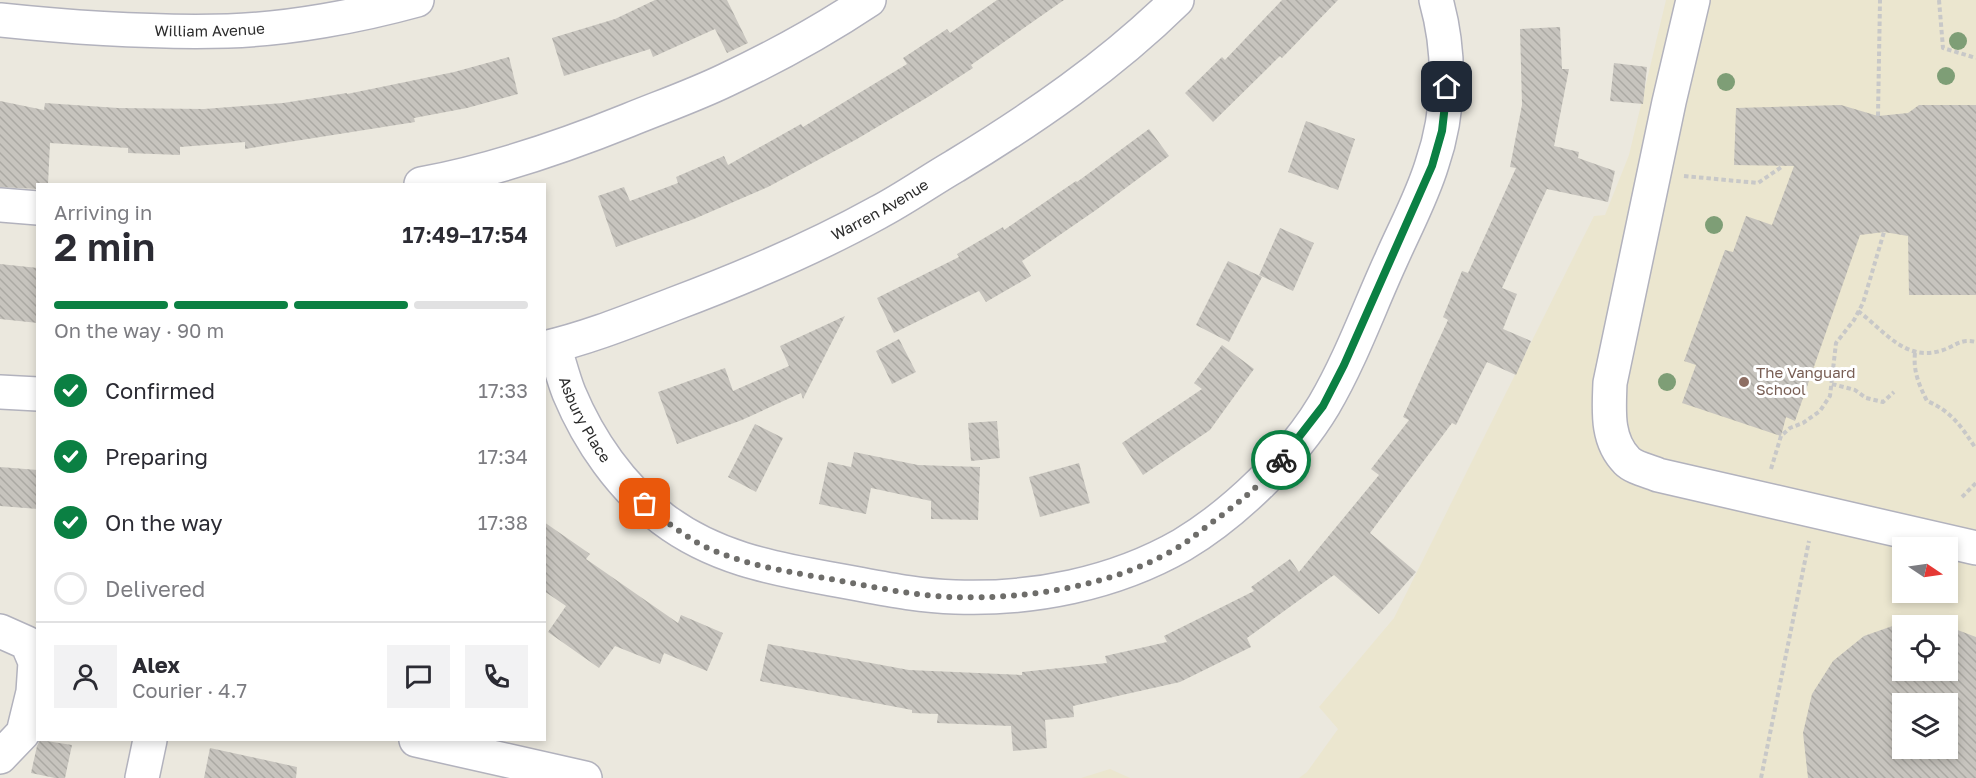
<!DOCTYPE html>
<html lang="en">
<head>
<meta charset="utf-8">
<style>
	:root { --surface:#fff; --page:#f2f2f3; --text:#2b2b33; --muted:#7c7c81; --line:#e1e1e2; --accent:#0b8043 }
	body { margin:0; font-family:"Golos Text",sans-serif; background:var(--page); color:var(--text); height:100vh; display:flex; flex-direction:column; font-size:22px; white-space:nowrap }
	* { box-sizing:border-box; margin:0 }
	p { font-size:20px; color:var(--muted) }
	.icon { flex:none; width:33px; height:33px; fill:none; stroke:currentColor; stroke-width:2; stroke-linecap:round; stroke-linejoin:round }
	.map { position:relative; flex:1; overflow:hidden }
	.drawer { position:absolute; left:36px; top:183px; width:510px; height:558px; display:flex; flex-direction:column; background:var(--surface); border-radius:0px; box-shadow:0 3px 9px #0003 }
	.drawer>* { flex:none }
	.needle { width:39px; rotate:103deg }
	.controls { position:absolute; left:1892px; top:537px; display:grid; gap:12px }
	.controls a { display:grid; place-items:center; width:66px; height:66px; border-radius:0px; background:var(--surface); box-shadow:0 3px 9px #0003; font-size:30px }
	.pin { position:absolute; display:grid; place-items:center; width:51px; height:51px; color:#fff; margin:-26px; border-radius:12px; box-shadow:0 3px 9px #0006 }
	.courier { position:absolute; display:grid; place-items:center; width:60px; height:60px; margin:-30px; border:4px solid #0b8043; border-radius:50%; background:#fff; color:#222; box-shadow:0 2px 8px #0007 }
	.summary em { font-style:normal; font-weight:600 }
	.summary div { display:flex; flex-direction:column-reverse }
	.summary { display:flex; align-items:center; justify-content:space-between; height:102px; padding:0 18px }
	h1 { font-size:39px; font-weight:600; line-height:45px }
	.bar { display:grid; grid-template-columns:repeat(4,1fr); gap:9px 6px; align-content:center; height:72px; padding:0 18px }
	.bar i { height:8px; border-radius:4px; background:var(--line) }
	.bar .active { background:var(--accent) }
	.bar p { grid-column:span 4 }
	.line { display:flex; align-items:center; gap:15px; padding:0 18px; border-top:2px solid var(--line) }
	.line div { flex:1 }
	.round { display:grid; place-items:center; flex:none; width:63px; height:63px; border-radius:0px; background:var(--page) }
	ol { padding:0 18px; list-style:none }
	li { display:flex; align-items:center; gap:18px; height:66px }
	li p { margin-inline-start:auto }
	li .icon { padding:6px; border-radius:50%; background:var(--accent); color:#fff; stroke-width:4 }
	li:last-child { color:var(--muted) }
	li i { width:33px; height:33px; border:3px solid var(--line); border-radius:50% }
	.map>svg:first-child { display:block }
</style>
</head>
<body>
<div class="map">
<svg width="1976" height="778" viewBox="0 0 1976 778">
	<defs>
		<pattern id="building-back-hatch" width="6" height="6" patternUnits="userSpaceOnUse" patternTransform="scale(1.5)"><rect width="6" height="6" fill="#c7c4be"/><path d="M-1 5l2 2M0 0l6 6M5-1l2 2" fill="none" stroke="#aba9a3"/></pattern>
	</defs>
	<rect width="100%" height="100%" fill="#ebe8de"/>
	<!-- education -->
	<path fill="#ebe6cf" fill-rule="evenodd" d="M 1666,0 L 1976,0 L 1976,778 L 1299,778 L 1307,772 L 1338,729 L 1319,707 L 1394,618 L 1594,216 L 1605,215 L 1629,155 ZM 1902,548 L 1947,548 L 1947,592 L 1902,592 ZM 1902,626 L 1947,626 L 1947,670 L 1902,670 ZM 1902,704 L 1947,704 L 1947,748 L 1902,748 Z
		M 1110,769 L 1130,778 L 1081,778 Z"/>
	<!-- building -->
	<path fill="url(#building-back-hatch)" fill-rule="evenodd" d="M 655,0 L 727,0 L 748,43 L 727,53 L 715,29 L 653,57 L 650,49 L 564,76 L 552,38 L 615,19 Z
		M 997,0 L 1064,0 L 971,65 L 973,68 L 928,97 L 857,139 L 768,187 L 694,219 L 616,247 L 598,196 L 624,187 L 630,201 L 678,183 L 676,177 L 724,156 L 728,165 L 801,124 L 803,127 L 907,64 L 903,58 L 947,29 L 950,33 Z
		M 1282,0 L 1338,0 L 1282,58 L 1280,56 L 1213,122 L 1185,93 L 1222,57 L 1225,60 Z
		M 1560,27 L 1562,69 L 1569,69 L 1554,146 L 1579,152 L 1578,158 L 1615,171 L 1608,202 L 1547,189 L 1502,288 L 1517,294 L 1503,329 L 1531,341 L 1516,375 L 1487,362 L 1456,425 L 1452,423 L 1370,533 L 1416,572 L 1379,614 L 1334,575 L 1247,638 L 1251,647 L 1180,682 L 1073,706 L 1074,717 L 1045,720 L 1047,748 L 1013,751 L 1011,726 L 937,723 L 938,714 L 912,713 L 912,710 L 760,681 L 768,644 L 909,670 L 1022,675 L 1022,672 L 1107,663 L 1105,656 L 1167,642 L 1164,636 L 1254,591 L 1251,587 L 1290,559 L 1299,572 L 1379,475 L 1371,469 L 1409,420 L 1403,417 L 1448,320 L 1443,317 L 1462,271 L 1468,273 L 1516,168 L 1510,167 L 1522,105 L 1520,29 Z
		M 509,57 L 518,94 L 467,108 L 414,118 L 415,122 L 245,149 L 245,142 L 180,147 L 180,155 L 128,153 L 128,148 L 50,143 L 48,184 L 38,184 L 38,189 L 0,187 L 0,101 L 44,110 L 45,103 L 118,108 L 204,109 L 283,103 L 347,93 L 347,94 L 454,72 Z
		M 1614,63 L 1647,67 L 1643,104 L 1610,101 Z
		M 1841,105 L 1878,116 L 1908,113 L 1919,105 L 1976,105 L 1976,295 L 1909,295 L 1908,236 L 1884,232 L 1860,235 L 1795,421 L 1786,417 L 1781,436 L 1682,403 L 1696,365 L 1684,361 L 1725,250 L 1733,252 L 1746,216 L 1772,225 L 1794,166 L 1734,165 L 1736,108 Z
		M 1306,121 L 1355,139 L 1338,190 L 1288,172 Z
		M 1149,129 L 1169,156 L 1096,210 L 1022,261 L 1031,276 L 986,302 L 979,291 L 894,333 L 877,298 L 959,257 L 957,254 L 1003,227 L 1004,230 L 1076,181 L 1077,182 Z
		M 1280,228 L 1314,243 L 1293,291 L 1259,275 Z
		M 1228,261 L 1262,277 L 1229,342 L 1196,325 Z
		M 0,264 L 38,268 L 38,323 L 0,319 Z
		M 845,316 L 803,399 L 801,393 L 742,420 L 677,444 L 658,392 L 725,368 L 733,391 L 789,366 L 780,346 Z
		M 899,339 L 916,372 L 892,384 L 876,351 Z
		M 1222,345 L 1254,369 L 1210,430 L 1143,475 L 1122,443 L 1202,389 L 1194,383 Z
		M 997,421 L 1000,458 L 971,461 L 968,423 Z
		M 755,424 L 783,438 L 756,492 L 728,477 Z
		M 854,452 L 918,465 L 980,467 L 978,520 L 931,519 L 931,501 L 871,488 L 866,514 L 819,504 L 828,462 L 851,467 Z
		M 1079,463 L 1090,503 L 1040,517 L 1029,477 Z
		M 0,467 L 38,470 L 38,509 L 0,506 Z
		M 544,522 L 590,554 L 586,559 L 678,623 L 681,615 L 723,633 L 707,671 L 664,653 L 660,664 L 615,646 L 599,668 L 548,632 L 566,606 L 544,591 Z
		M 1901,623 L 1940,623 L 1946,626 L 1902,626 L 1902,670 L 1947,670 L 1947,626 L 1976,637 L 1976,778 L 1808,778 L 1803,733 L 1812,694 L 1833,661 L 1864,636 ZM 1902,704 L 1947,704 L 1947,748 L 1902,748 Z
		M 40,740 L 72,745 L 65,778 L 55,778 L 31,773 L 37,746 Z
		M 210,748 L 297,767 L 296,778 L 204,778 Z"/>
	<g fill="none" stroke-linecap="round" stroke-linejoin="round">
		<!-- minor casing -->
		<g stroke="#b2b2bd" stroke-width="36">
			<g id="minor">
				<path d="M 1693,0 L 1669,102 L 1610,383 C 1609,410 1606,440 1627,461 C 1634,468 1649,471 1658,475 L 1976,548"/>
				<path id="s1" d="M 0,20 C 76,28 152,33 228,31 C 289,29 359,16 417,0"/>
				<path d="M 421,184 C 492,171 562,147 629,120 C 661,107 695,95 726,80 C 775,57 824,30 869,0"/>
				<path d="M 0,205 L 38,208"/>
				<path id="s2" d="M 554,346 C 559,361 563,378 569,393 C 589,441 621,487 663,519 C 713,557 770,568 831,579 C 872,586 913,596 955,597 C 1032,600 1114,584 1182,545 C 1234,514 1293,457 1324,405 C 1351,359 1369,308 1391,260 C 1405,228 1422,197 1432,164 C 1450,112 1451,53 1436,0"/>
				<path id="s3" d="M 544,348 C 588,338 632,320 674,304 C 743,278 812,249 877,213 C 904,199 929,181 955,166 C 1034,118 1111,65 1177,0"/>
				<path d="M 0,392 L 38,394"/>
				<path d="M 0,631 L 27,643 L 35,662 L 33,692 L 23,733 L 0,757"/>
				<path d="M 416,740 L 585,778"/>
				<path d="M 142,778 L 150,740"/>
			</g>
		</g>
		<!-- path -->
		<path stroke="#c8c8c8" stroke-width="4" stroke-dasharray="4.5 3" stroke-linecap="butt" d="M 1939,0 L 1943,48 L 1976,58
			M 1878,116 L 1880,0
			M 1684,176 L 1758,183 L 1783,166
			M 1858,311 C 1885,331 1904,361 1940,351 C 1955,347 1959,338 1976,342
			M 1915,353 C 1913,371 1919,385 1927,401 C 1951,411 1962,427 1976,449
			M 1832,384 L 1855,390 L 1866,398 L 1883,402 L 1894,392
			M 1771,469 L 1781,436 L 1790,428 L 1803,423 L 1820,411 L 1830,396 L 1836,343 L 1854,320 L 1863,303 L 1884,232
			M 1962,497 L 1976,483
			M 1761,778 L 1809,541"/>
		<!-- minor -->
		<use href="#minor" stroke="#fff" stroke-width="33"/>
	</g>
	<!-- trees -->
	<g fill="#7e9e76">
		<circle cx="1958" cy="41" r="9"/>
		<circle cx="1946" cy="76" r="9"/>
		<circle cx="1726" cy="82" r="9"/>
		<circle cx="1714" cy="225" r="9"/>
		<circle cx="1667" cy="382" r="9"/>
	</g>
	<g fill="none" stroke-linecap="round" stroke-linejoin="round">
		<!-- done -->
		<path stroke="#6e6d6a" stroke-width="6" stroke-dasharray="0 10.8" d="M 645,504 C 661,518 678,531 696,542 C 738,565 790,572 836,580 C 875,587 914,596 953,597 C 1028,600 1121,585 1185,543 C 1196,535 1207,526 1218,518 C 1241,501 1263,483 1281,460"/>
		<!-- route -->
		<path stroke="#0b8043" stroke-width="8" d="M 1281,460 L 1323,406 L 1344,365 L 1432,166 L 1442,131 L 1447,87"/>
	</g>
	<!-- markers -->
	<circle fill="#8d6e63" stroke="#fff" stroke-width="2" cx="1744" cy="382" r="6"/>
	<g text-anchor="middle" stroke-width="6" stroke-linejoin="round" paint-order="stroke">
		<!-- street labels -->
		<g font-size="15" fill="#2b2b2b" stroke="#fff">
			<text dy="5" stroke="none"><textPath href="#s1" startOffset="210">William Avenue</textPath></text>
			<text dy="5" stroke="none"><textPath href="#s3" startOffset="364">Warren Avenue</textPath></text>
			<text dy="5" stroke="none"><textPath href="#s2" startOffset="80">Asbury Place</textPath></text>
		</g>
		<!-- education labels -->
		<g font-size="15" fill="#785e54" stroke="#fff" text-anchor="start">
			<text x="1756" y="378">The Vanguard<tspan x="1756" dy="17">School</tspan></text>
		</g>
	</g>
</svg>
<div class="controls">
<a><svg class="needle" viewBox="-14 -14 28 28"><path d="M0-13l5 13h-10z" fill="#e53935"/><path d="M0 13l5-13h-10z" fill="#7c7c81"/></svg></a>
<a><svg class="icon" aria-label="locate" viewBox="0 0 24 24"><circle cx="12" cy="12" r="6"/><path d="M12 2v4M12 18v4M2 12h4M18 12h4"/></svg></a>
<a><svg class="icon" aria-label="layers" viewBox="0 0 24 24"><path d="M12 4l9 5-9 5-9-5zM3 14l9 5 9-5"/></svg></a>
</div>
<div class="pin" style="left:645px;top:504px;background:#ea580c"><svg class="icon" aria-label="bag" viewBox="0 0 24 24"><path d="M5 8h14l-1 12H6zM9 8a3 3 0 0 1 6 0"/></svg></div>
<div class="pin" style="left:1447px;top:87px;background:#1f2937"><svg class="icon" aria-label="home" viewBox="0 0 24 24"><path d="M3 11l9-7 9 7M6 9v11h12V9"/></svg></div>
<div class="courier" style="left:1281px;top:460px"><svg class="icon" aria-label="bike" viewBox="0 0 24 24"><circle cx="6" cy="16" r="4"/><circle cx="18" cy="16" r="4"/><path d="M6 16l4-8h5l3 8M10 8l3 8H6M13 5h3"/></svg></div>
<section class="drawer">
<div class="summary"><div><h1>2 min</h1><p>Arriving in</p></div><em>17:49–17:54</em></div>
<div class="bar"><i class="active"></i><i class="active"></i><i class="active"></i><i></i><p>On the way · 90 m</p></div>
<ol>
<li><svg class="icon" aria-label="check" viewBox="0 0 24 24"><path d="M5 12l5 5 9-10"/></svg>Confirmed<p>17:33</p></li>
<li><svg class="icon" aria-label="check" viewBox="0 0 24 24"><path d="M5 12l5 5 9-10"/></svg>Preparing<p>17:34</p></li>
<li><svg class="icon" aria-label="check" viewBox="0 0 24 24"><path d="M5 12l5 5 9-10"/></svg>On the way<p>17:38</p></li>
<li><i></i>Delivered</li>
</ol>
<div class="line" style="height:108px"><a class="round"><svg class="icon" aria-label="person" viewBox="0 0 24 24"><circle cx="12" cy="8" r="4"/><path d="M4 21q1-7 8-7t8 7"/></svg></a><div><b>Alex</b><p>Courier · 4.7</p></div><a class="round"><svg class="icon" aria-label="chat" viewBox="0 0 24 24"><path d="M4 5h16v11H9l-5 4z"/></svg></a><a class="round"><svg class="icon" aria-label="phone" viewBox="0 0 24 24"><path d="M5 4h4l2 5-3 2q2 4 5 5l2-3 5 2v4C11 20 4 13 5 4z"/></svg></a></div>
</section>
</div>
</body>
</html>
